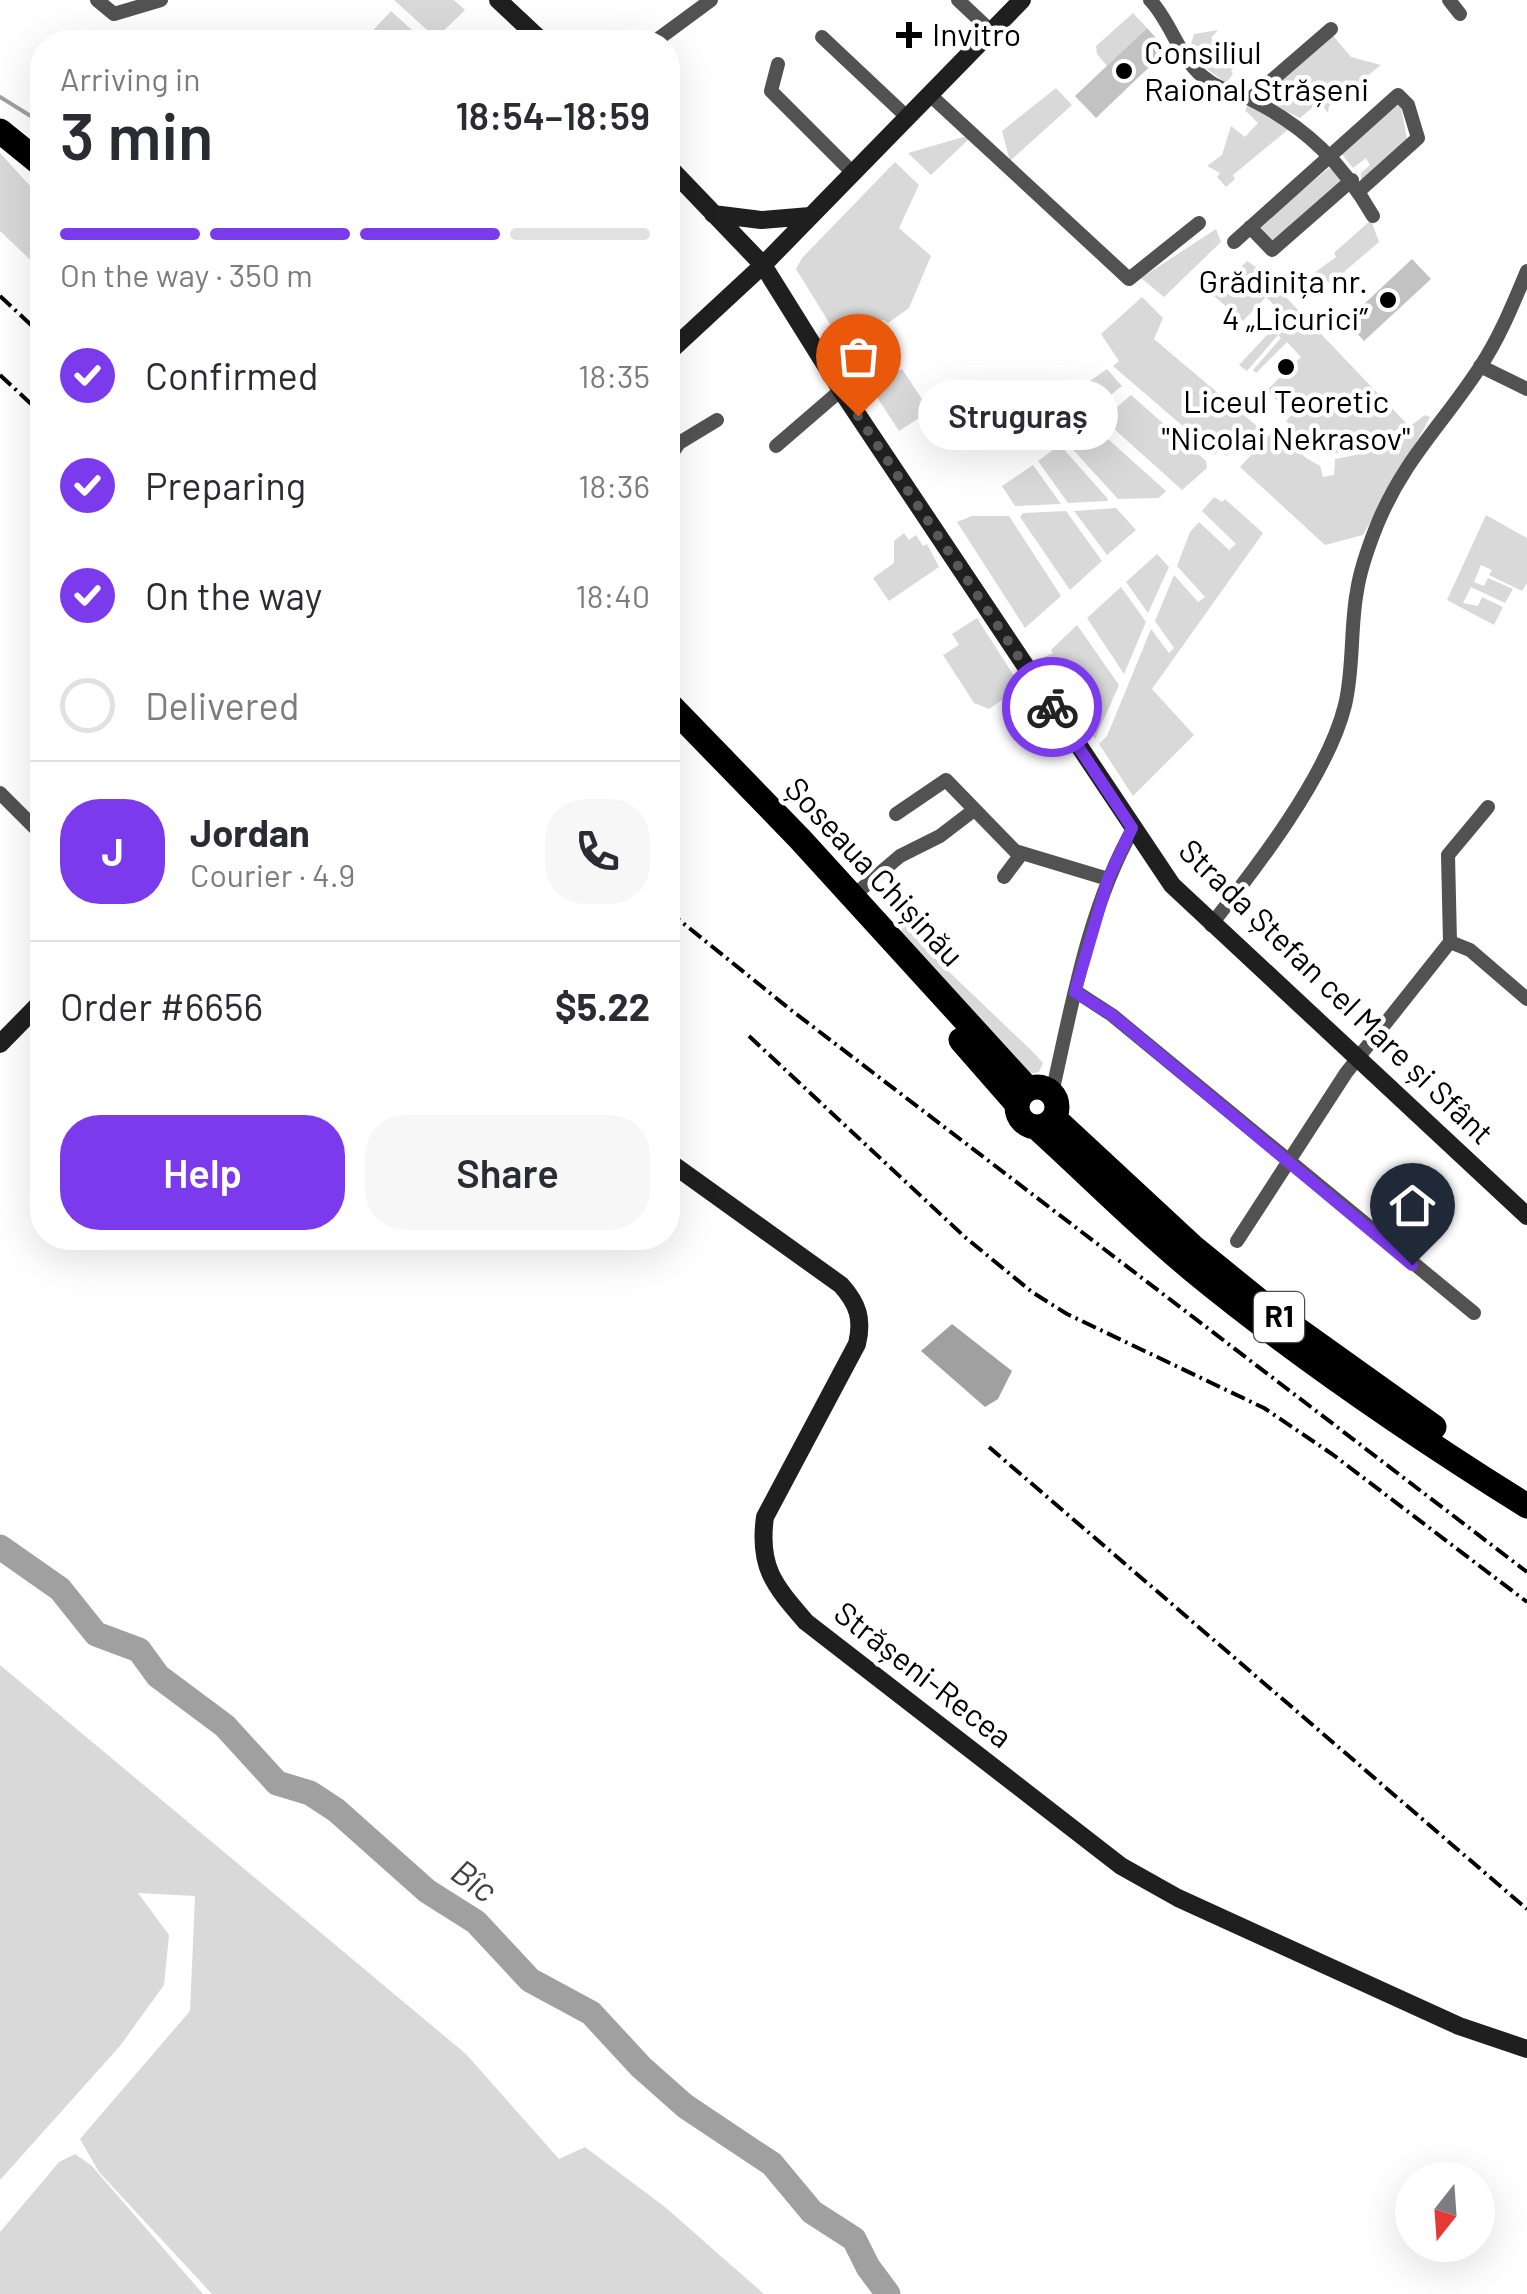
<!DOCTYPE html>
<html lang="en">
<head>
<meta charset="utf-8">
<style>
	:root { --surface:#fff; --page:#f7f7f7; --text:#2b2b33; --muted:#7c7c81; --line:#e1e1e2; --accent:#7c3aed }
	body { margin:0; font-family:Barlow,sans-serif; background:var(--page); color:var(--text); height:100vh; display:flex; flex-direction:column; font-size:38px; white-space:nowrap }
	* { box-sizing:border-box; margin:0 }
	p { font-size:32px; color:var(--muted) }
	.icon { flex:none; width:55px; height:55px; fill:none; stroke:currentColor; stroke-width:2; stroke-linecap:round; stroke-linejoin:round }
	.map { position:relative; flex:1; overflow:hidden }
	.side { position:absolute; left:30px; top:30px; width:650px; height:1220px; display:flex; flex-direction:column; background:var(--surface); border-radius:40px; box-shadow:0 10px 40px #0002 }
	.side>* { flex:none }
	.needle { width:65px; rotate:197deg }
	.fabs { position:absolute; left:1395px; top:2162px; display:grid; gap:20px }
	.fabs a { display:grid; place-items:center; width:100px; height:100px; border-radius:50%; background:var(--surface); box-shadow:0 10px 40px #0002; font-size:50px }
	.pin { position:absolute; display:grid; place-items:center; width:85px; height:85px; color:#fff; margin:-102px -42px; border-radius:50% 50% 50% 0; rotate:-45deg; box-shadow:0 0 10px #0007 }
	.pin .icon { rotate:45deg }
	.courier { position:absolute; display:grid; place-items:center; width:100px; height:100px; margin:-50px; border:8px solid #7c3aed; border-radius:50%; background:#fff; color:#222; box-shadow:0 2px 12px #0007 }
	.bubble { position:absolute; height:70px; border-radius:35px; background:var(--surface); box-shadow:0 10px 40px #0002; font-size:32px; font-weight:600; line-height:70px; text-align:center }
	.headline em { font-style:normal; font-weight:600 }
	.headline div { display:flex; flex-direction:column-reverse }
	.headline { display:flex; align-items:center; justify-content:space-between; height:170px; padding:0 30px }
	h1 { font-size:65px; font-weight:600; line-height:75px }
	.bar { display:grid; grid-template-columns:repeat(4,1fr); gap:15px 10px; align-content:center; height:120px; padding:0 30px }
	.bar i { height:12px; border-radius:8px; background:var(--line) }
	.bar .on { background:var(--accent) }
	.bar p { grid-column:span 4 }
	.line { display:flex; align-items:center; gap:25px; padding:0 30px; border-top:2px solid var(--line) }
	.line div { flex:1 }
	.round { display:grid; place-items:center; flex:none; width:105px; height:105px; border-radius:40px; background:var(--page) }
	ol { padding:0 30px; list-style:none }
	li { display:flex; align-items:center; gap:30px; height:110px }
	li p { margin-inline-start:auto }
	li .icon { padding:10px; border-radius:50%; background:var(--accent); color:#fff; stroke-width:4 }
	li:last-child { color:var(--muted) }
	li i { width:55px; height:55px; border:5px solid var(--line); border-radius:50% }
	.action { display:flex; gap:20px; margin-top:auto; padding:20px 30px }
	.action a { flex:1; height:115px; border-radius:40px; background:var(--accent); color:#fff; font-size:40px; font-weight:600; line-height:115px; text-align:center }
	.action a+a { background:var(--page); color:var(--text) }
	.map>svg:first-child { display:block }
</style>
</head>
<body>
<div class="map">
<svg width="1527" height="2294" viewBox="0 0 1527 2294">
	<rect width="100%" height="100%" fill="#fff"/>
	<!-- green -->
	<path fill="#d9d9d9" d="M 394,0 L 454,0 L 465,10 L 436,38 Z
		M 391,11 L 425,42 L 362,42 Z
		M 1133,13 L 1147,28 L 1107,66 L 1097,54 L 1096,46 Z
		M 1218,30 L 1211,38 L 1223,52 L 1220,56 L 1228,65 L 1238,58 L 1241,62 L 1231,71 L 1233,74 L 1226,83 L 1188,55 L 1194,34 Z
		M 1331,33 L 1351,57 L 1381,65 L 1329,106 L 1328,113 L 1319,102 L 1300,118 L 1259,98 Z
		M 1056,88 L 1072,105 L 1010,161 L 1002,131 Z
		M 1395,104 L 1401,107 L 1408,144 L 1367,180 L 1361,179 L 1361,173 L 1370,165 L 1366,158 L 1353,168 L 1341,153 Z
		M 1248,105 L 1290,128 L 1233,175 L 1235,179 L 1226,187 L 1217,177 L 1220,173 L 1207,166 L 1222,155 L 1231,126 L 1245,137 L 1258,123 L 1245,110 Z
		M 967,136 L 969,139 L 931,175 L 908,153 Z
		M 0,153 L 42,199 L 42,271 L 0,231 Z
		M 895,162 L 919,185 L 899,228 L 931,256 L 909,308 L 888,323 L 884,320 L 862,323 L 874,343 L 851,358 L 796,269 L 802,258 Z
		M 1329,168 L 1343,179 L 1275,243 L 1259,226 Z
		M 1371,220 L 1379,242 L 1330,284 L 1322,277 L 1310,281 L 1307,278 L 1336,257 L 1334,253 Z
		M 1216,229 L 1221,242 L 1164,297 L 1141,278 Z
		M 1247,261 L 1260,270 L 1406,423 L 1369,449 L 1351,454 L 1315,451 L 1286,421 L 1292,414 L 1270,394 L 1269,388 L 1301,357 L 1287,342 L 1256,373 L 1253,370 L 1281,338 L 1278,335 L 1247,371 L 1239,365 L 1285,316 L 1266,297 L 1243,321 L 1214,296 Z
		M 1142,297 L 1163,318 L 1154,339 L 1258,427 L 1226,456 L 1219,450 L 1215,454 L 1113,366 L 1119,361 L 1101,334 Z
		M 902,369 L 930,411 L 899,431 L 871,388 Z
		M 1107,369 L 1122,386 L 1092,410 L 1076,391 Z
		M1003 413a32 32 0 1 1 64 0a32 32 0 1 1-64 0Z
		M 1131,395 L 1206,461 L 1207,468 L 1182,490 L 1103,419 Z
		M 1425,415 L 1430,417 L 1421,434 L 1363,535 L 1325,545 L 1240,467 L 1276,428 L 1306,458 L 1320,466 L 1323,477 L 1334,475 L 1335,459 L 1376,451 Z
		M 1089,422 L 1166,491 L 1159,498 L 1118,499 L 1067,443 Z
		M 1060,445 L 1108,499 L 1107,501 L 1068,503 L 1038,461 Z
		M 1033,465 L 1061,504 L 1015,506 L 1002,486 Z
		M 1214,497 L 1222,502 L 1225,499 L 1263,533 L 1152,689 L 1194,735 L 1133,796 L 1099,744 L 1107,736 L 1151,629 L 1169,653 L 1174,648 L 1155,621 L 1174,575 L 1198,602 L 1205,597 L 1177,566 L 1190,532 L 1199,522 L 1229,550 L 1236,544 L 1202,511 Z
		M 1116,508 L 1136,530 L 1107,555 L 1074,511 Z
		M 1066,511 L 1102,561 L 1070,590 L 1020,517 L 1023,513 Z
		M 1486,515 L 1527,538 L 1527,583 L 1522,591 L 1489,575 L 1492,570 L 1481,565 L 1474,582 L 1484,586 L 1488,578 L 1513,589 L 1505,603 L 1471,587 L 1463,603 L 1478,606 L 1482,597 L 1503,607 L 1494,625 L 1447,600 Z
		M 972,516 L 1009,516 L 1061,596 L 1025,628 L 957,522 Z
		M 904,533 L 909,540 L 916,535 L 923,546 L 927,544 L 939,567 L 889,601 L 873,578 L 894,563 L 894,541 Z
		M 1157,554 L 1169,567 L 1148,613 L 1126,582 Z
		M 1121,587 L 1146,622 L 1124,674 L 1087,618 Z
		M 977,618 L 1021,687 L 989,709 L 974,703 L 943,655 L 959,645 L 952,634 Z
		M 1077,625 L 1119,685 L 1095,739 L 1042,658 L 1053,653 L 1051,650 Z
		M 904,923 L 923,947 L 1034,1053 L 1043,1063 L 1039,1072 L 1029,1074 L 901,932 Z
		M 0,1665 L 466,2054 L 559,2159 L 585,2147 L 665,2207 L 764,2294 L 212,2294 L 99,2172 L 80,2139 L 190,2011 L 195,1896 L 138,1893 L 169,1935 L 164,1985 L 120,2046 L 0,2180 Z
		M 75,2154 L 91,2165 L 203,2294 L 0,2294 L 0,2232 L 59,2162 Z"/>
	<!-- water -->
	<path fill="#a0a0a0" d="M 952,1324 L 1012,1371 L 998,1399 L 985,1407 L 921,1351 Z"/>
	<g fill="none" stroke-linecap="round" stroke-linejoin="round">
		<!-- stream -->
		<path stroke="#a0a0a0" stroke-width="4" d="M 0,97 L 42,123"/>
		<!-- river -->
		<path stroke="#a0a0a0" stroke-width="25" d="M 0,1547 L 60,1589 L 96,1634 L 139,1650 L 158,1676 L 225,1726 L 277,1783 L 310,1793 L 336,1810 L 427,1891 L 476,1922 L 530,1980 L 591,2013 L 641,2067 L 685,2106 L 772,2164 L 812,2212 L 854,2239 L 868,2267 L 888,2294"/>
	</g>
	<!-- building -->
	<path fill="#c2c2c2" d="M 1147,28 L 1167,50 L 1096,118 L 1075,96 Z
		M 1412,259 L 1431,279 L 1364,341 L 1346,321 Z"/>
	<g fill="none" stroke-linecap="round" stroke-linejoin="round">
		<!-- street -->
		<path stroke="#525252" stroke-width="14" d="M 97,0 L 114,14 L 161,0
			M 958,0 L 991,31
			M 1150,0 C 1173,24 1180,63 1209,81 C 1221,90 1238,93 1252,100 C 1306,127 1343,164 1373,216
			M 1449,0 L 1460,14
			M 822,37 L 907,117
			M 654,42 L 711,0
			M 778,64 L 771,91 L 853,173
			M 929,94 L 1129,279 L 1199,223
			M 1250,99 L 1331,29
			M 1250,227 L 1272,250 L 1352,180
			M 1234,242 L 1398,95 L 1408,105 L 1418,138 L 1359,191
			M 1480,366 L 1527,389
			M 776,446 L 841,390
			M 668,459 L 679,443 L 717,420
			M 39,514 L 42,518
			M 0,793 L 42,835
			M 896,814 L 946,780 L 1015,851 L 1108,879
			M 1004,877 L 1022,853
			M 852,897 L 900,856 L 940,836 L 974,810
			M 1211,925 C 1256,868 1328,775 1345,705 C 1354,668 1350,628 1357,591 C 1360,570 1369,545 1377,525 C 1404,459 1443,424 1480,367 C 1500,337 1513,304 1527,271
			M 1450,942 L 1470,950 L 1527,999
			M 1075,991 L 1112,1015 L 1474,1313
			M 1052,1093 C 1072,1005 1088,909 1133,829
			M 1237,1241 L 1346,1073 L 1450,942 L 1448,855 L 1488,807"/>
		<!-- secondary -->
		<path stroke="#1f1f1f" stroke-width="18" d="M 498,0 L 543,42
			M 668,166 L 763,265 L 841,390 L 1172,885 L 1527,1216
			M 713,214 L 761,220 L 810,216
			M 668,353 L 763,265 L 1022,0
			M 0,1044 L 42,1001
			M 668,1161 L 841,1285 C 858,1304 863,1319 857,1344 L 765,1517 C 758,1567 774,1585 806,1622 L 1121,1866 L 1178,1898 L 1459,2026 L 1527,2049"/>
		<!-- highway -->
		<path stroke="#000" stroke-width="25" d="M 0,131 L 42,165
			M 668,703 L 800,839 L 1028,1089
			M 961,1040 L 1017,1104
			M1017 1107a20 20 0 1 1 40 0a20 20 0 1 1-40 0Z
			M 1054,1118 L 1193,1247 L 1273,1312 L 1434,1427
			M 1036,1127 C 1089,1175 1140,1227 1195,1272 C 1300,1358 1412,1434 1527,1506"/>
		<!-- rail -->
		<path stroke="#000" stroke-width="4" stroke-dasharray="15 5 2.5 5" stroke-linecap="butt" d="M 0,296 L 42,335
			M 0,375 L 42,414
			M 668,911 L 791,1010 L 1527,1572
			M 749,1036 L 966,1238 L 1032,1292 L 1067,1314 L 1264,1408 L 1332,1454 L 1527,1602
			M 989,1447 L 1527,1909"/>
	</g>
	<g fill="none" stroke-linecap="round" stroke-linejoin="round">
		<!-- done -->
		<path stroke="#595959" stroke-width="10" stroke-dasharray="0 18" d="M 858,416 L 1052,707"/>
		<!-- route -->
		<path stroke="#7c3aed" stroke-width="12" d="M 1052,707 L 1132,828 L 1108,879 L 1075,992 L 1112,1015 L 1412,1265"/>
	</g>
	<!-- markers -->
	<g fill="#000" stroke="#fff" stroke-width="4">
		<path d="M904 20h10v10h10v10h-10v10h-10v-10h-10v-10h10z"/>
		<circle cx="1124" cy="71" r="10"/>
		<circle cx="1388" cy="300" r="10"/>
		<circle cx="1286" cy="367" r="10"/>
	</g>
	<g text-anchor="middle" stroke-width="9" stroke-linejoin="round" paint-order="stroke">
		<!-- shield labels -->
		<rect fill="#fff" stroke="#4c4c4c" stroke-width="2.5" x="1254" y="1292" width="50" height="50" rx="8"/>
		<g font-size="30" font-weight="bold" fill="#000">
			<text x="1279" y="1327">R1</text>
		</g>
		<!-- poi labels -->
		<g font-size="32" fill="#000" stroke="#fff" text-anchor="start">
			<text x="932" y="46">Invitro</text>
			<text x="1144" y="64">Consiliul<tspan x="1144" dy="37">Raional Strășeni</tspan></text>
			<text x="1368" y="293" text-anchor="end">Grădinița nr.<tspan x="1368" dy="37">4 „Licurici”</tspan></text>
			<text x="1286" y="413" text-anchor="middle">Liceul Teoretic<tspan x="1286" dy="37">"Nicolai Nekrasov"</tspan></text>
		</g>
		<!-- street labels -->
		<g font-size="32" fill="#000" stroke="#fff">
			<text transform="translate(874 872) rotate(47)" y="11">Șoseaua Chișinău</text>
			<text transform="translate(1336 992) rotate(44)" y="11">Strada Ștefan cel Mare și Sfânt</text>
			<text transform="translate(923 1675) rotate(38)" y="11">Strășeni-Recea</text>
		</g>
		<!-- water labels -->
		<g font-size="35" font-style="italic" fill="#414141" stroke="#fff">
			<text transform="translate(474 1881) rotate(36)" y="12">Bîc</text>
		</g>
	</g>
</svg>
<div class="fabs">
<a><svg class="needle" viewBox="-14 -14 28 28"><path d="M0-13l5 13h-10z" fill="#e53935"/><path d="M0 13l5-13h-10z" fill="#7c7c81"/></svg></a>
</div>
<div class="pin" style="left:858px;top:416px;background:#ea580c"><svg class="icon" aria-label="bag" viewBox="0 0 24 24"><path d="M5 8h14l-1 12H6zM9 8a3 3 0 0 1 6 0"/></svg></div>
<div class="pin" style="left:1412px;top:1265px;background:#1f2937"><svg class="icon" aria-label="home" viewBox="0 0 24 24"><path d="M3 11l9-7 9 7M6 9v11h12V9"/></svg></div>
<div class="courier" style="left:1052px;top:707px"><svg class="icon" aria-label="bike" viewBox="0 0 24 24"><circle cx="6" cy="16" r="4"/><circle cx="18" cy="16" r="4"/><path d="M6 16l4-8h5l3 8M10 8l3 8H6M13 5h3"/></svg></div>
<div class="bubble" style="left:918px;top:380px;width:200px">Struguraș</div>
<section class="side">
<div class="headline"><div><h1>3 min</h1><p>Arriving in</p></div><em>18:54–18:59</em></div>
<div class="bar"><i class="on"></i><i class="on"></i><i class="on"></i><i></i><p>On the way · 350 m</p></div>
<ol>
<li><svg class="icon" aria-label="check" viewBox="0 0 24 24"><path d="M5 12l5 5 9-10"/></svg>Confirmed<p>18:35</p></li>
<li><svg class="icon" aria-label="check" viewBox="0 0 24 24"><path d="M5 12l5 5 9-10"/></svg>Preparing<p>18:36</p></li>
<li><svg class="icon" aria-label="check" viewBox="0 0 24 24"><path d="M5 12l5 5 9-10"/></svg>On the way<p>18:40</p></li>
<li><i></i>Delivered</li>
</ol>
<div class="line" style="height:180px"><b class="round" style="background:var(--accent);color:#fff">J</b><div><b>Jordan</b><p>Courier · 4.9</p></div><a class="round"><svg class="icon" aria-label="phone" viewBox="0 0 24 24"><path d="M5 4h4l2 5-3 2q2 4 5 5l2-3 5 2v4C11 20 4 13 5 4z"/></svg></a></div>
<div class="line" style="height:130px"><div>Order #6656</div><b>$5.22</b></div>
<div class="action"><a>Help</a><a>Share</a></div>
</section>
</div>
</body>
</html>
